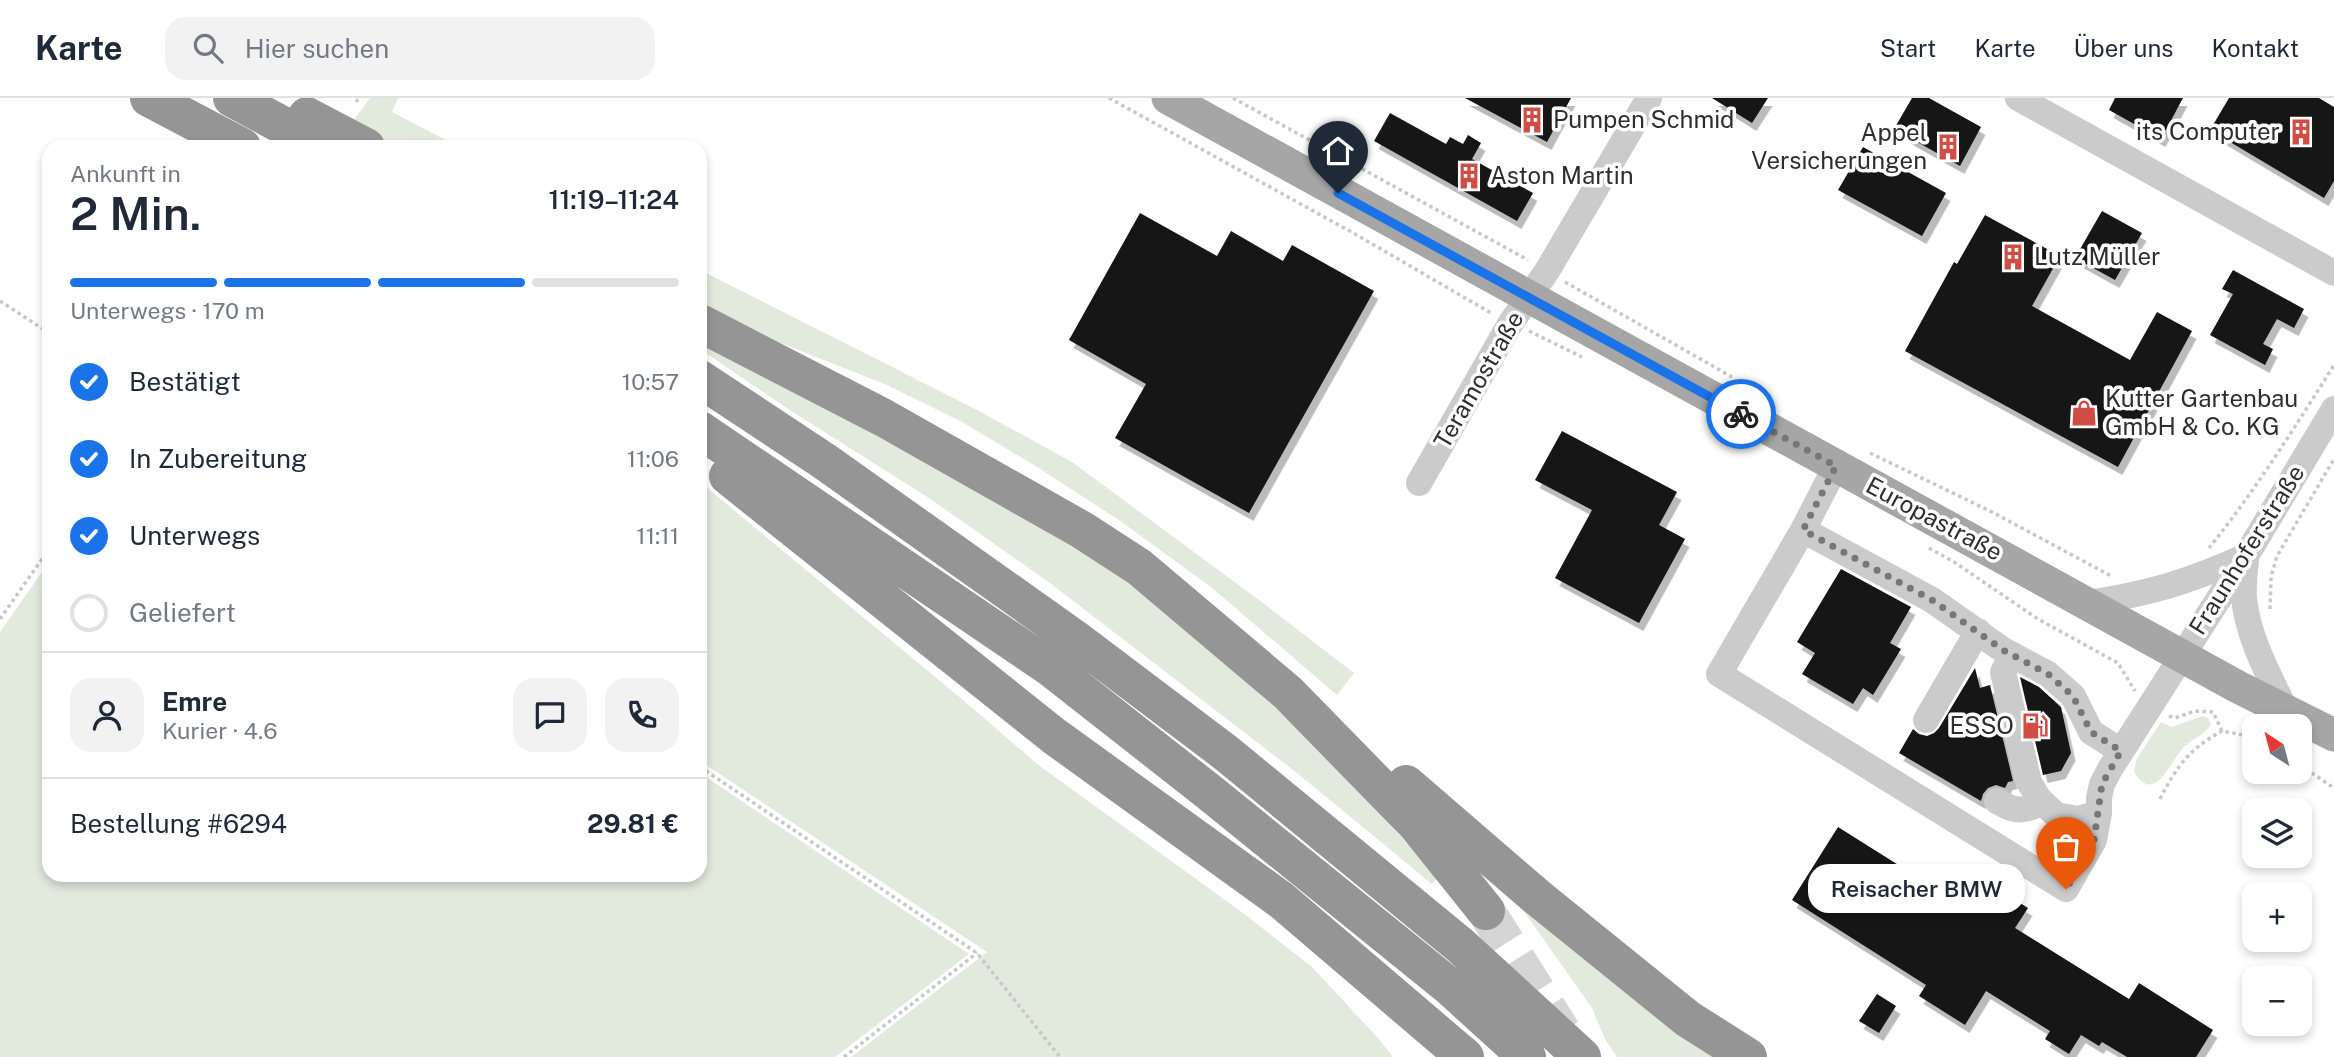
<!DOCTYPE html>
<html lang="de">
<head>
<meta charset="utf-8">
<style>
	:root { --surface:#fff; --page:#f2f2f3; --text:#1f2937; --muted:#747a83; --line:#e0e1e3; --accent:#1a73e8 }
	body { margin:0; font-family:"Public Sans",sans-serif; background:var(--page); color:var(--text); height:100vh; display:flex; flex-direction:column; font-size:26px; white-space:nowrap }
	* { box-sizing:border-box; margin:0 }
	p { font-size:23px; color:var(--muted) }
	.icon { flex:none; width:38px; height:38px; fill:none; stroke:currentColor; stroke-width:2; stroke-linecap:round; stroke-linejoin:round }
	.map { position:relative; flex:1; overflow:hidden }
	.details { position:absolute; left:42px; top:42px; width:665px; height:742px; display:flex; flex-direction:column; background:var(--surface); border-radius:21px; box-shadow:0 4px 10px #0003 }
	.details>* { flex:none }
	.needle { width:46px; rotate:324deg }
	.fabs { position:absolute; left:2242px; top:616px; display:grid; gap:14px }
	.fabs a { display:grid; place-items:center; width:70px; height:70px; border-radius:14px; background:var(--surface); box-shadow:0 4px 10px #0003; font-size:35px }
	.pin { position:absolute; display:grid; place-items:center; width:60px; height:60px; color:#fff; margin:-72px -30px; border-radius:50% 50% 50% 0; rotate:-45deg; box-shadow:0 0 7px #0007 }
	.pin .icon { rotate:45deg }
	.courier { position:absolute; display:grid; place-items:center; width:70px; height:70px; margin:-35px; border:5px solid #1a73e8; border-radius:50%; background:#fff; color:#222; box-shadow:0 2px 9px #0007 }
	.bubble { position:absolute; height:49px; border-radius:21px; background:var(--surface); box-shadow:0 4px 10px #0003; font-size:23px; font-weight:600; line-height:49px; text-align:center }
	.head em { font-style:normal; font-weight:600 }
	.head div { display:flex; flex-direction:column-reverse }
	.head { display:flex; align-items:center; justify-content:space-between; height:119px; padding:0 28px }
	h1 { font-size:46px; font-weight:600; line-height:52px }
	.bar { display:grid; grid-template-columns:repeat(4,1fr); gap:10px 7px; align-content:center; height:84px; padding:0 28px }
	.bar i { height:9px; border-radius:5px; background:var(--line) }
	.bar .selected { background:var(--accent) }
	.bar p { grid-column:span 4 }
	.line { display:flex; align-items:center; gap:18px; padding:0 28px; border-top:2px solid var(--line) }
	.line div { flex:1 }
	.round { display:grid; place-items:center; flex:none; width:74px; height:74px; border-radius:21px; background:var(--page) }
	ol { padding:0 28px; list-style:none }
	li { display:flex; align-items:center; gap:21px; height:77px }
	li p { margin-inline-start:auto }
	li .icon { padding:7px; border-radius:50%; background:var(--accent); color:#fff; stroke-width:4 }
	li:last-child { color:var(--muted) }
	li i { width:38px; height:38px; border:4px solid var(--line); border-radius:50% }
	header { display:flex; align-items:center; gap:42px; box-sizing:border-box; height:98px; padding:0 35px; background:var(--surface); border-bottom:2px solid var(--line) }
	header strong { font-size:33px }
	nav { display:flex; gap:38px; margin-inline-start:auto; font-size:24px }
	.search { width:490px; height:63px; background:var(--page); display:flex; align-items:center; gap:18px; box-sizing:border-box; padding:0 24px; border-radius:21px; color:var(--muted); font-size:26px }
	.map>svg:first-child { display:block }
</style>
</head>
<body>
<header>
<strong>Karte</strong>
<div class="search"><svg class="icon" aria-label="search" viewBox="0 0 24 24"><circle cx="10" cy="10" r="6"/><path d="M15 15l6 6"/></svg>Hier suchen</div>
<nav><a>Start</a><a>Karte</a><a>Über uns</a><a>Kontakt</a></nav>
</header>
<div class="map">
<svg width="2334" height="959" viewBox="0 0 2334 959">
	<defs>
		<filter id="shadow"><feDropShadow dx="4.5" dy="8" stdDeviation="0" flood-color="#0004"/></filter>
	</defs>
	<rect width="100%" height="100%" fill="#fff"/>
	<!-- green -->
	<path fill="#e2e9dd" d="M 370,0 L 398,0 L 392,14 L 459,49 L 395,49 L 351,26 Z
		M 700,172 L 979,313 L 1072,364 L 1263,505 L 1354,575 L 1337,597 L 1211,489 L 1119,422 L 1034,367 L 962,324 L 887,287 L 773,242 L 700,205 Z
		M 700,243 L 1009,407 L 1148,496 L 1325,654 L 1438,780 L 1432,786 L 1297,675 L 1050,485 L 929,400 L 788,311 L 700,251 Z
		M 700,384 L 963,602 L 1037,666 L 1243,815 L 1312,869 L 1378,940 L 1393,959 L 851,959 L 987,854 L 700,663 Z
		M 49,464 L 49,777 L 700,777 L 700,675 L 969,856 L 835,959 L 0,959 L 0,534 Z
		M 2203,618 L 2208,620 L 2211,626 C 2205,637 2194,640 2185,648 C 2171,660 2156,709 2134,674 L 2136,662 L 2161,624 L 2172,629 Z
		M 1513,798 L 1726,959 L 1617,959 L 1605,941 L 1592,910 Z"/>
	<!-- building -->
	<path fill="#151515" filter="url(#shadow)" d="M 1465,0 L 1571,0 L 1547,44 Z
		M 1712,0 L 1768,0 L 1752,25 Z
		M 1912,0 L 1929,0 L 1981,29 L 1960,68 L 1894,31 Z
		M 2115,0 L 2183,0 L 2161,41 L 2109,12 Z
		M 2229,0 L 2319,0 L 2334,9 L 2334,83 L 2324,100 L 2210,32 Z
		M 1390,15 L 1446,46 L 1450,39 L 1463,46 L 1468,37 L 1481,45 L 1472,61 L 1533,95 L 1517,123 L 1374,43 Z
		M 1863,49 L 1946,95 L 1922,138 L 1838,92 Z
		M 2102,113 L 2142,135 L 2115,182 L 2075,160 Z
		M 1140,115 L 1217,158 L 1231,133 L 1283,163 L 1292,147 L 1374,193 L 1249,415 L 1115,340 L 1146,286 L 1069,242 Z
		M 1985,117 L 2060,158 L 2032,208 L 2130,262 L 2157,214 L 2192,233 L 2118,369 L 1905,253 L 1954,164 L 1957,166 Z
		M 2233,172 L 2304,211 L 2294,230 L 2277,221 L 2263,246 L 2273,251 L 2265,267 L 2210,237 L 2233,196 L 2222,191 Z
		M 1562,333 L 1677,394 L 1659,427 L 1685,441 L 1639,525 L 1555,480 L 1592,412 L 1535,382 Z
		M 1841,471 L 1911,509 L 1890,545 L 1901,551 L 1873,597 L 1863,590 L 1853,606 L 1802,576 L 1815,555 L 1797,544 Z
		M 1975,570 L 1980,590 L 1990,587 L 2013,683 L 2008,684 L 2005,690 L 1996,687 L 1988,690 L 1983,696 L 1981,703 L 1899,655 L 1913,631 L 1919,636 L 1927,638 L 1934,635 L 1939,630 Z
		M 2020,579 L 2039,589 L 2061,609 L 2071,655 L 2061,673 L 2043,677 Z
		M 1838,729 L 1962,807 L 1980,780 L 2028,810 L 2015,830 L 2129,901 L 2139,885 L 2213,932 L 2196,959 L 2127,959 L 2102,944 L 2099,948 L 2081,937 L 2069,956 L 2045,941 L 2050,933 L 1986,893 L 1965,927 L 1919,898 L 1926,887 L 1792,802 Z
		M 1877,896 L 1896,908 L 1879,935 L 1859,923 Z"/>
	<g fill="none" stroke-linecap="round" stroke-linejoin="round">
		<!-- highway-tunnel -->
		<path stroke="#d5d5d5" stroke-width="38" stroke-dasharray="38 19" stroke-linecap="butt" d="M 1486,813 L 1562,934"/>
		<!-- path -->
		<path stroke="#c8c8c8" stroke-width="3.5" stroke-dasharray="3.5 3.5" stroke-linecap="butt" d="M 1109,0 L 1355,136 L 1491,215
			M 1233,0 L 1528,162
			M 356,4 L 359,0
			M 1565,184 L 1732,279
			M 0,203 L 49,235
			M 1529,233 L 1582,259
			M 1870,355 L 1992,414 L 2113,479
			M 1929,450 L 1954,464 L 2038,521 L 2118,565 L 2135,593
			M 2209,450 C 2255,393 2295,329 2334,267
			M 2270,511 L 2271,479 L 2277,458 L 2334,361
			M 0,521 L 49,451
			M 2169,618 L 2175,620 L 2195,613 L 2213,614 L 2222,633 L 2254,639
			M 2300,667 L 2334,690
			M 700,669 L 977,855 L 1060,959
			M 2160,701 C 2177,668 2189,651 2222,633
			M 844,959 L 977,855"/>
		<!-- minor -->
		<path stroke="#cbcbcb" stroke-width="26" d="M 2018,0 L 2334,175
			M 1836,368 L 1803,432 L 1719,576 L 2066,791 L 2094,742 L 2099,715 L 2099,700 L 2102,686 L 2110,671 L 2246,458 L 2334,311
			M 1419,385 L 1510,226 L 1547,173 L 1649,0
			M 1803,432 L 1932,502 L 2003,552 L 2048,576 L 2073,598 L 2091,634 L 2121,653
			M 2246,461 C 2245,473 2243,487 2244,500 C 2248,541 2270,579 2287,615
			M 2087,505 C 2148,496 2189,484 2246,458
			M 2013,557 L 2003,574 L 2029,684 L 2039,701 L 2056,717 L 2078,721 L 2099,715
			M 1926,622 L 1978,533
			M 1997,703 C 2017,715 2021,713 2043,705"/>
		<!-- major -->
		<path stroke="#a6a6a6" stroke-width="33" d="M 1168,0 L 2238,589 L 2334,637"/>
		<!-- highway -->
		<path stroke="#959595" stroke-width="38" d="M 149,0 L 242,49
			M 232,0 L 323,49
			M 700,225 L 884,320 L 1082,432 L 1139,469 L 1288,595 L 1417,727 L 1486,813
			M 700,281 L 824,363 L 1075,541 L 1226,655 L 1461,848 L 1582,959
			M 700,332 L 1051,570 L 1209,694 L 1450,889 L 1527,959
			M 728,378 L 1054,638 L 1281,802 L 1465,959
			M 1406,686 L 1537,799 L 1688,921 L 1748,959"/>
		<!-- highway-bridge -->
		<path stroke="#959595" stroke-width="38" d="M 307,18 L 366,49"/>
	</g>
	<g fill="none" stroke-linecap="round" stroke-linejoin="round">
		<!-- done -->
		<path stroke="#777" stroke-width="7" stroke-dasharray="0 12.6" d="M 1741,316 L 1836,368 L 1803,432 L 1932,502 L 2003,552 L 2048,576 L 2073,598 L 2091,634 L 2121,653 L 2102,686 L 2094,742 L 2066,791"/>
		<!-- route -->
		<path stroke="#1a73e8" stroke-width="9" d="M 1338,95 L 1741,316"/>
	</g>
	<!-- icons -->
	<defs>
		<g id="building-bare" transform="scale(2.1)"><path d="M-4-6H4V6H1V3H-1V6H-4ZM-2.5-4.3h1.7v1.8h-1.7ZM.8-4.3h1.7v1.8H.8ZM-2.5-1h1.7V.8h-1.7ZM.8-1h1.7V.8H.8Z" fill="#d04c44" stroke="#fff" stroke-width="2.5" paint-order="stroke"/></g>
		<g id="shop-bare" transform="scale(2.1)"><path d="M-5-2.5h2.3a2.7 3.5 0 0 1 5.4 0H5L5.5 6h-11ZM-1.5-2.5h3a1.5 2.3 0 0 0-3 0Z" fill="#d04c44" stroke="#fff" stroke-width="2.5" paint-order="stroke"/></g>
		<g id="fuel-bare" transform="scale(2.1)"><path d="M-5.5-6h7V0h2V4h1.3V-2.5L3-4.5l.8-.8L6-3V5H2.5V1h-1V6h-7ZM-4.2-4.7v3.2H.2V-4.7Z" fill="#d04c44" stroke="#fff" stroke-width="2.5" paint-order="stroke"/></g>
	</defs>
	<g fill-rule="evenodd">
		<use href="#building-bare" x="1532" y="22"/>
		<use href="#building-bare" x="2301" y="34"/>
		<use href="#building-bare" x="1948" y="49"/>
		<use href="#building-bare" x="1469" y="78"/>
		<use href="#building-bare" x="2013" y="159"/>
		<use href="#shop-bare" x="2084" y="315"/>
		<use href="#fuel-bare" x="2035" y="628"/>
	</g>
	<g text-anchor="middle" stroke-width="7" stroke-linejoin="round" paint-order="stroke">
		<!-- poi labels -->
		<g font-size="24" fill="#2e2e2e" stroke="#fff" text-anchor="start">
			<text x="1553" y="30">Pumpen Schmid</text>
			<text x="2280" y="42" text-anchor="end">its Computer</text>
			<text x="1927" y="43" text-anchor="end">Appel<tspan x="1927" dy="28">Versicherungen</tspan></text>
			<text x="1490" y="86">Aston Martin</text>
			<text x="2034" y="167">Lutz Müller</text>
			<text x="2105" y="309">Kutter Gartenbau<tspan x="2105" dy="28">GmbH &amp; Co. KG</tspan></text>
			<text x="2014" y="636" text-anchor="end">ESSO</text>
		</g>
		<!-- street labels -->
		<g font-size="24" fill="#2e2e2e" stroke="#fff">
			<text transform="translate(1479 282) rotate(-60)" y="8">Teramostraße</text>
			<text transform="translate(1934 421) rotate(28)" y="8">Europastraße</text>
			<text transform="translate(2247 452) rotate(-58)" y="8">Fraunhoferstraße</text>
		</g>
	</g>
</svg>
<div class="fabs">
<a><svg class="needle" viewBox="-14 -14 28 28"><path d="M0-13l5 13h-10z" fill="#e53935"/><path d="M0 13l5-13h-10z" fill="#747a83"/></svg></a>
<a><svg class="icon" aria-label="layers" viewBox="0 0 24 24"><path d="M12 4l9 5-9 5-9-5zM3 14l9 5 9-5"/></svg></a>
<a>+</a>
<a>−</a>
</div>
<div class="pin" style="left:2066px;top:791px;background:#ea580c"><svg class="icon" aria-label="bag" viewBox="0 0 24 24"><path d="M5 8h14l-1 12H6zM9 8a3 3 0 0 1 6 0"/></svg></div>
<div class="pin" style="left:1338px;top:95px;background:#1f2937"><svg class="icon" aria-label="home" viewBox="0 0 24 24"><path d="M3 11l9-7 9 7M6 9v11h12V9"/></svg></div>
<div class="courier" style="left:1741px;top:316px"><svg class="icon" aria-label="bike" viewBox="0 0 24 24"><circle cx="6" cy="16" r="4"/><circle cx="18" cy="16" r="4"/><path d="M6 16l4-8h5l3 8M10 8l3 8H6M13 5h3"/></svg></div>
<div class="bubble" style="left:1808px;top:766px;width:217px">Reisacher BMW</div>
<section class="details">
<div class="head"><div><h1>2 Min.</h1><p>Ankunft in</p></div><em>11:19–11:24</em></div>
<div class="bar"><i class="selected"></i><i class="selected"></i><i class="selected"></i><i></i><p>Unterwegs · 170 m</p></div>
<ol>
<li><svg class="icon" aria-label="check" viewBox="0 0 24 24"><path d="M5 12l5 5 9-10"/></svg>Bestätigt<p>10:57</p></li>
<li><svg class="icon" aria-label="check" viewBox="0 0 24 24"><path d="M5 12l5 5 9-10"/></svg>In Zubereitung<p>11:06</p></li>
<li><svg class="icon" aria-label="check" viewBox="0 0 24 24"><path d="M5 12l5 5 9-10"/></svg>Unterwegs<p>11:11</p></li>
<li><i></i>Geliefert</li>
</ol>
<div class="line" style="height:126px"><a class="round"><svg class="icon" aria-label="person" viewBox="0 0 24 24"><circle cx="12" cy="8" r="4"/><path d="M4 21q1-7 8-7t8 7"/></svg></a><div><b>Emre</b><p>Kurier · 4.6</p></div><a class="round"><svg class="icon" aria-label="chat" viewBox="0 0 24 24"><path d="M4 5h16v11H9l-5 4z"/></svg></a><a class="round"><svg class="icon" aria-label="phone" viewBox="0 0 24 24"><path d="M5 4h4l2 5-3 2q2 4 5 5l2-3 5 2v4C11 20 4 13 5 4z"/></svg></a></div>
<div class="line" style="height:91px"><div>Bestellung #6294</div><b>29.81 €</b></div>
</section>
</div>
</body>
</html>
